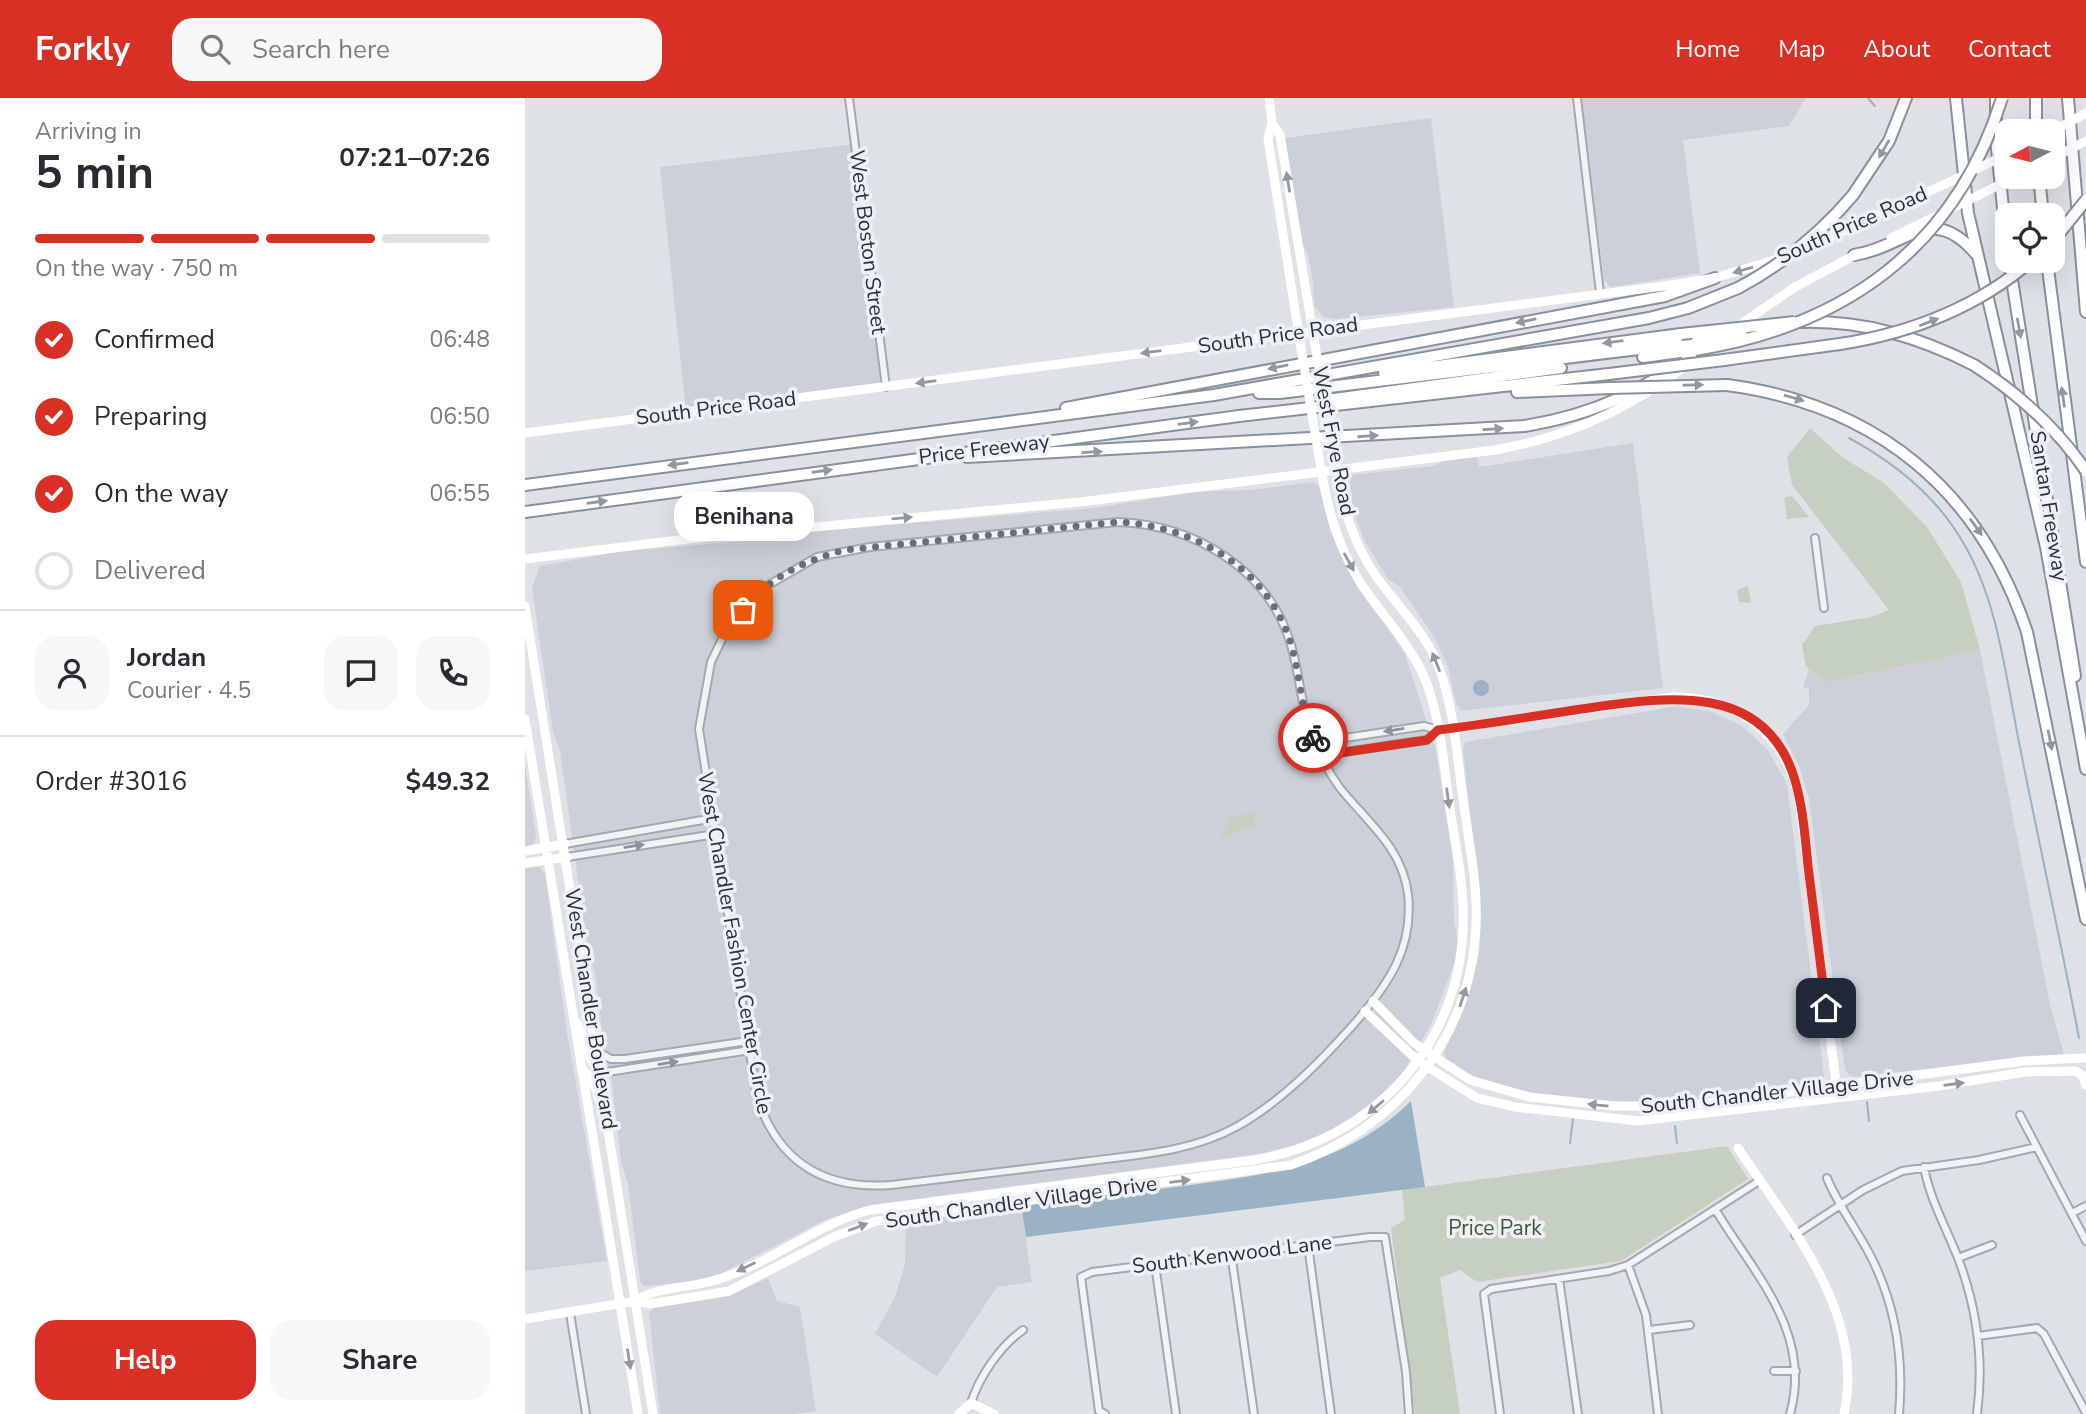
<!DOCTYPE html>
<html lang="en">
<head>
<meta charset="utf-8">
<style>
	:root { --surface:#fff; --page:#f7f7f7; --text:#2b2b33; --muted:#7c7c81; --line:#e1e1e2; --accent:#d93025 }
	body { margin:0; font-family:"Nunito Sans",sans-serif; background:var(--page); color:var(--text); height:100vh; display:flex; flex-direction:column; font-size:26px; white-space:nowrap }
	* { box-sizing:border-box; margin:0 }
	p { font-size:23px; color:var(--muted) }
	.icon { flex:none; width:38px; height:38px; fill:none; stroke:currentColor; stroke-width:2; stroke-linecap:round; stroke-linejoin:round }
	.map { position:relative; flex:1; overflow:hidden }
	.panel { display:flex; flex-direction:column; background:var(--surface); width:525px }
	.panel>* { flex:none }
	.needle { width:46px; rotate:263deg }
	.tools { position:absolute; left:1470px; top:21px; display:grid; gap:14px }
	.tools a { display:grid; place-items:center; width:70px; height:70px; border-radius:14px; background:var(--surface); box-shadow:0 7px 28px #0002; font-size:35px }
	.pin { position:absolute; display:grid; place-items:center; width:60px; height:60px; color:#fff; margin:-30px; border-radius:14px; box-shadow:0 4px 10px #0006 }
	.courier { position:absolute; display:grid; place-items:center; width:70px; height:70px; margin:-35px; border:5px solid #d93025; border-radius:50%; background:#fff; color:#222; box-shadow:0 2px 9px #0007 }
	.bubble { position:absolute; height:49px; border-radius:21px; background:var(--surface); box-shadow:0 7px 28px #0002; font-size:23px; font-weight:700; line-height:49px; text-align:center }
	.headline em { font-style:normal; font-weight:700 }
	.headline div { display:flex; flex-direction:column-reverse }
	.headline { display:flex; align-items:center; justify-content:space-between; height:119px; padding:0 35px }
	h1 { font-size:46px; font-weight:700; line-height:52px }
	.bar { display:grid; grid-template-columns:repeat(4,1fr); gap:10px 7px; align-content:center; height:84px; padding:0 35px }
	.bar i { height:9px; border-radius:5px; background:var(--line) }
	.bar .selected { background:var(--accent) }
	.bar p { grid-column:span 4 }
	.line { display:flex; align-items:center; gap:18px; padding:0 35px; border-top:2px solid var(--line) }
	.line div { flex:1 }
	.round { display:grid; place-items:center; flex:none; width:74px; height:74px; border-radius:21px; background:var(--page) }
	ol { padding:0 35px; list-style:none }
	li { display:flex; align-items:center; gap:21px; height:77px }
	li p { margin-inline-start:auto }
	li .icon { padding:7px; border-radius:50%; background:var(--accent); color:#fff; stroke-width:4 }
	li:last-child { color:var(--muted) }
	li i { width:38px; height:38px; border:4px solid var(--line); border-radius:50% }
	.cta { display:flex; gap:14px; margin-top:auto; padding:14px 35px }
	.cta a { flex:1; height:80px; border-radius:21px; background:var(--accent); color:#fff; font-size:28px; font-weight:700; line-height:80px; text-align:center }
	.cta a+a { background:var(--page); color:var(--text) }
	header { display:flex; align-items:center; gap:42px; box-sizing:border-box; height:98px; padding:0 35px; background:var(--accent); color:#fff }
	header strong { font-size:33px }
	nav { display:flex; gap:38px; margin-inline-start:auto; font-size:24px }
	.search { width:490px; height:63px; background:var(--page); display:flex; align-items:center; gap:18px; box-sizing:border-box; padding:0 24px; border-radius:21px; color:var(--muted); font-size:26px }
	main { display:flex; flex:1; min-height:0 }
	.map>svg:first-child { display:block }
</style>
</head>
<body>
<header>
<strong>Forkly</strong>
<div class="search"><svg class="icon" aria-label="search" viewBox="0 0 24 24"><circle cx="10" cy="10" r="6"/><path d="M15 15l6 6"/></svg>Search here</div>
<nav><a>Home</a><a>Map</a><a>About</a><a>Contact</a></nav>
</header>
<main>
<section class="panel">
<div class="headline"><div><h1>5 min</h1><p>Arriving in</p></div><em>07:21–07:26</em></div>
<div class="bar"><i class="selected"></i><i class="selected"></i><i class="selected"></i><i></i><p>On the way · 750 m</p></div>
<ol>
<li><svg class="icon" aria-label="check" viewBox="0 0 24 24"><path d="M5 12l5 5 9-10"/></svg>Confirmed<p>06:48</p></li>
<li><svg class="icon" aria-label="check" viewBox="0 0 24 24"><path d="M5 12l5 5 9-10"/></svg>Preparing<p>06:50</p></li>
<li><svg class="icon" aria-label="check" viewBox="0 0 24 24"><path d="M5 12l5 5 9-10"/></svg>On the way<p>06:55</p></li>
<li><i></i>Delivered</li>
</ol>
<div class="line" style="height:126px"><a class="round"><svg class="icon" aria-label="person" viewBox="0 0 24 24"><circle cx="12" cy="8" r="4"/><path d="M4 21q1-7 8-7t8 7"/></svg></a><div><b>Jordan</b><p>Courier · 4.5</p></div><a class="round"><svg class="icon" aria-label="chat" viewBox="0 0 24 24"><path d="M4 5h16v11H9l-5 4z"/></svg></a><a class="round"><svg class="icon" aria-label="phone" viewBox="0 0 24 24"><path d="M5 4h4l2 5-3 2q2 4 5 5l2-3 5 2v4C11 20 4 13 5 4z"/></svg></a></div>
<div class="line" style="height:91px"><div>Order #3016</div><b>$49.32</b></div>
<div class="cta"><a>Help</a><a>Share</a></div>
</section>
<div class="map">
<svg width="1561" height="1316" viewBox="0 0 1561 1316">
	<rect width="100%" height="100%" fill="#dee2e7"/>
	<!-- built -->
	<path fill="#ccd1d9" d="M 1056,0 L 1281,0 L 1264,28 L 1158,42 L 1175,175 L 1086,189 L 1079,182 Z
		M 906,20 L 929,209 L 811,221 L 799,219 L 789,208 L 788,184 L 783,157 L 777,144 L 760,40 Z
		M 330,46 L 361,289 L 161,313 L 135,69 Z
		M 1108,345 L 1138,590 L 936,613 L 931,606 L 923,568 L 908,537 L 875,489 L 863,481 L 839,442 L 827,409 L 825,377 L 909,368 L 918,363 L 952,358 L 954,369 Z
		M 787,384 L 795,389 L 805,432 L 822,469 L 880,556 L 911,653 L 922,723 L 928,764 L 929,824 L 933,843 L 930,864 L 906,926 L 876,978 L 846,1007 L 813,1029 L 780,1045 L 734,1056 L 345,1107 L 300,1122 L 195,1176 L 161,1185 L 118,1188 L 115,1183 L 103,1085 L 96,1065 L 87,985 L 79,951 L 70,874 L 63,854 L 35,652 L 28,634 L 7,490 L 15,468 L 99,453 L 220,443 L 280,434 L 569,410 L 669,394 L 725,392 Z
		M 1455,552 L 1526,911 L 1539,956 L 1327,979 L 1321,974 L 1319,966 L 1284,700 L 1274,668 L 1258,636 L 1284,607 L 1284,591 L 1278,589 L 1284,570 L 1301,584 Z
		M 1152,608 L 1185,613 L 1217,628 L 1243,652 L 1262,686 L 1299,978 L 1297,985 L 1127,1007 L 1008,995 L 959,983 L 936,971 L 921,961 L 919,955 L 945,892 L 954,856 L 956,825 L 938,651 L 940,644 Z
		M 0,668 L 11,737 L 10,745 L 0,749 Z
		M 14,769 L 20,776 L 42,935 L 82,1163 L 0,1173 L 0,771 Z
		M 496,1108 L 507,1184 L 472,1189 L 412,1279 L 350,1236 L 370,1199 L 380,1166 L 381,1122 Z
		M 243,1180 L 252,1203 L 275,1209 L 291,1313 L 270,1316 L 135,1316 L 124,1214 L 129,1210 L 204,1198 Z"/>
	<!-- green -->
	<path fill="#c5d0c0" d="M 1285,330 L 1317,359 L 1359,385 L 1402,429 L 1436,484 L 1455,552 L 1301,584 L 1281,568 L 1277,547 L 1290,528 L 1347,519 L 1364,512 L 1267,387 L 1262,359 Z
		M 1267,398 L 1284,419 L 1262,421 L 1259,399 Z
		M 1223,488 L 1226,505 L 1214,504 L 1212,492 Z
		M 735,714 L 730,719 L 729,727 L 696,740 L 706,719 Z
		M 1202,1048 L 1223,1081 L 1096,1163 L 952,1184 L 935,1172 L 915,1180 L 935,1316 L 890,1316 L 866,1130 L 880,1122 L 877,1092 Z"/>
	<!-- water -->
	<path fill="#9bb2c5" d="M948 590a8 8 0 1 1 16 0a8 8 0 1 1-16 0Z
		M 886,1003 L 900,1089 L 501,1139 L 496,1108 C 547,1101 598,1095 650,1089 C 738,1077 819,1069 886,1003 Z"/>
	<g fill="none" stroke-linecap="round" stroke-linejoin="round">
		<!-- stream -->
		<path stroke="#9bb2c5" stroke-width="2" d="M 1343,0 L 1350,8
			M 1324,340 C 1370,365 1413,400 1439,446 C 1474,506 1481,582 1495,649 C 1514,746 1536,843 1554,940
			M 1342,1004 L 1344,1023
			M 1150,1028 L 1152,1045
			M 1045,1045 L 1048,1021"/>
		<!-- street casing -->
		<g stroke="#a4a9b1" stroke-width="10">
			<path id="street" d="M 324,0 L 361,289
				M 1052,0 L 1075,195
				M 593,424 C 669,427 744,471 766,547 C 775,577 776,609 787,638 C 794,656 804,675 815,690 C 842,724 877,749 883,796 C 889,850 863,887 829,926 C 795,964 756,1004 711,1029 C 664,1055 609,1057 557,1064 C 494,1072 430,1079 366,1087 C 298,1092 253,1064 232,999 L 174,631 L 186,564 L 201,533 L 240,489 L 292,459 L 345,449 Z
				M 1290,440 L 1299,510
				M 792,651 L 807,656 L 880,645 L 902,642 L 913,632
				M 792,651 L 800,643 L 899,628 L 913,632
				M 40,746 L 189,720
				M 42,759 L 191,736
				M 73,954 L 86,961 L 100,961 L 223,943
				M 76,975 L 225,952
				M 1495,1017 L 1561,1143
				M 1399,1069 C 1405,1102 1421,1129 1433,1160 C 1452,1210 1459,1263 1452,1316
				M 1302,1080 C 1313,1107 1330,1129 1344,1155 C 1371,1206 1379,1259 1374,1316
				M 1190,1111 C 1229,1176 1288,1234 1265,1316
				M 1547,1115 L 1561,1108
				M 1270,1137 L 1338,1092 L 1377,1073 L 1454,1062 L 1512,1049
				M 783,1147 L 806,1316
				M 706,1155 L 729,1316
				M 1433,1160 L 1467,1147
				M 630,1166 L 651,1316
				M 1103,1167 L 1121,1217 L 1133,1316
				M 1034,1181 L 1053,1316
				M 45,1215 L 61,1316
				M 1124,1232 L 1165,1227
				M 1453,1238 L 1512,1230 L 1519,1236 L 1561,1315
				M 1249,1273 L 1271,1273
				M 446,1305 C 454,1279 475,1248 498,1232
				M 580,1316 L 574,1313 L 556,1179 L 567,1174 L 845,1139 L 860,1139 L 881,1274 L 884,1316
				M 975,1316 L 959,1196 L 966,1191 L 1084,1173 L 1103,1167 L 1234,1083"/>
		</g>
		<!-- highway casing -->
		<g stroke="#86919d" stroke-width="14">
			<path id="highway" d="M 1431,0 L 1443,115 L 1521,449 L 1561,671
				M 1471,0 L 1471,41 L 1482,149
				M 1511,0 L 1511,33
				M 1543,0 L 1561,214
				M 1514,79 L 1518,117
				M 1328,97 L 1364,43 L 1381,0
				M 1329,157 C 1381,149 1407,103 1451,156
				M 1484,163 L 1550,578
				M 1522,163 L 1561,464
				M 1275,224 C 1338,222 1394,239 1449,267
				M 1118,259 L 1170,252
				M 1199,262 L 1315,246
				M 859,275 L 1156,236
				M 1202,287 C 1351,307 1454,391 1502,534 L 1561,821
				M 992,294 L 1086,290
				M 734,295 L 755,295 L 1171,244
				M 802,302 L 1036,270
				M 541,310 L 1140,198 L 1190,180
				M 442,359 L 999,328 C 1075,316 1117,291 1180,251
				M 0,387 L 689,297 L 1124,220 L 1163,210 L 1213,190
				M 0,414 L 714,318 L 1084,276"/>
		</g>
		<!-- street -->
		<use href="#street" stroke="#f1f3f5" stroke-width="6"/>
		<!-- secondary -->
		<path stroke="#fff" stroke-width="9" d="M 744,0 L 747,25 L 755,37 L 790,247
			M 747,25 L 743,41 L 776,250
			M 1528,33 L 1561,15
			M 1528,60 L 1561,43
			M 1366,140 L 1454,97
			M 1272,154 L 1444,75
			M 1209,231 L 1270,189 L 1334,155
			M 0,335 L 1139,188 L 1190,180 L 1259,159
			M 0,461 L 162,441 L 555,404 L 970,352 C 1039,340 1103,312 1159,269
			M 0,508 L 128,1316
			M 0,621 L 113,1316
			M 913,632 L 1147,599 C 1210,598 1258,635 1273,695 L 1312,992
			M 0,753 L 40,746
			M 0,765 L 42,759
			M 848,903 L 889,945 L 945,982 L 1004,999 L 1088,1008 L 1159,1008 L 1499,963 L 1561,960
			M 840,913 L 893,963 L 952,1000 L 990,1009 L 1113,1023 L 1414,988 L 1500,974 L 1550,973 L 1557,977
			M 51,924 C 64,941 59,961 76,975
			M 57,971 C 74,986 70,999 81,1018
			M 1557,977 L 1561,987
			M 1213,1050 C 1265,1129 1341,1214 1319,1316
			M 111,1203 C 131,1189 160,1190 183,1184 C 241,1170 287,1127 345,1112 L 729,1062 C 845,1043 933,951 938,831 C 940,791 931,750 925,711 C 919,669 916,625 902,586 C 887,546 857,519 835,484 C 813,449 802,411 796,370
			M 0,1221 L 111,1203 L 125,1206 L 204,1193 L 311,1138 L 352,1123 L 766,1067 C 872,1031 947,939 951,826 C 953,784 943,741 938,700 C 931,654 929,603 910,560 C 896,530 870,505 851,478 C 827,444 817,405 810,364
			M 434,1316 L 446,1305 L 469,1316"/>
		<!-- highway -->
		<use href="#highway" stroke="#fff" stroke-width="10"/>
		<!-- highway-bridge casing -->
		<g stroke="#86919d" stroke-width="14" stroke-linecap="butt">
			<path id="highway-bridge" d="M 1528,143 L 1561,102
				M 1213,190 C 1258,166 1295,136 1328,97
				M 1156,236 L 1269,224
				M 1171,244 L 1217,237
				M 1315,246 C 1386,235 1451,210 1506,163
				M 1170,252 C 1320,228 1431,149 1477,0
				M 1449,267 C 1494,296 1531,329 1561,373
				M 1084,276 L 1199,262
				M 1086,290 L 1202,287"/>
		</g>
		<!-- secondary-bridge -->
		<path stroke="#fff" stroke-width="9" d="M 1452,71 L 1482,56
			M 1454,97 L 1490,79
			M 790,247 L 810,364
			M 776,250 L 795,365"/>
		<!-- highway-bridge -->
		<use href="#highway-bridge" stroke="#fff" stroke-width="10"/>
	</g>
	<!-- one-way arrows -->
	<defs><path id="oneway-solid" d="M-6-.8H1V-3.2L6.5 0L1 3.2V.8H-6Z" transform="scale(1.75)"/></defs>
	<g fill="#94989e">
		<use href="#oneway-solid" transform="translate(1359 51) rotate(120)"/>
		<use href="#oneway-solid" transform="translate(763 84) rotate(-99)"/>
		<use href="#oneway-solid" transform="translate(1218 172) rotate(164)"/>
		<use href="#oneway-solid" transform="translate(1001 223) rotate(169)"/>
		<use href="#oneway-solid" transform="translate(1404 224) rotate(-21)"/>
		<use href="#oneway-solid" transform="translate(1494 230) rotate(80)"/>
		<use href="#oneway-solid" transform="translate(1088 244) rotate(173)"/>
		<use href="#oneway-solid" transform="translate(626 254) rotate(173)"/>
		<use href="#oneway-solid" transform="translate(753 269) rotate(169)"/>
		<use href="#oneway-solid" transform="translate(401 284) rotate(172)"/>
		<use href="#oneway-solid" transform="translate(1168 287) rotate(-1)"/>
		<use href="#oneway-solid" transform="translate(1538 299) rotate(-98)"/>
		<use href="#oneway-solid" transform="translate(1269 300) rotate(16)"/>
		<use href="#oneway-solid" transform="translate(663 325) rotate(-7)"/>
		<use href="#oneway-solid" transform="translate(968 331) rotate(-4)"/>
		<use href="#oneway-solid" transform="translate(843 338) rotate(-4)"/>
		<use href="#oneway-solid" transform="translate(567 354) rotate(-3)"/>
		<use href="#oneway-solid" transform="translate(153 366) rotate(172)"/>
		<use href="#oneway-solid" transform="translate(297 373) rotate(-8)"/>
		<use href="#oneway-solid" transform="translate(72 404) rotate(-8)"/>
		<use href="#oneway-solid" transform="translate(377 420) rotate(-5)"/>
		<use href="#oneway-solid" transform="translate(1451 429) rotate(54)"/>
		<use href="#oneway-solid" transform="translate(824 464) rotate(61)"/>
		<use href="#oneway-solid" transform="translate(911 564) rotate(-112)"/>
		<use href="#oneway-solid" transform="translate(1525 642) rotate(79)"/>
		<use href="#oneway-solid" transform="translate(923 700) rotate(82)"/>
		<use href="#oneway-solid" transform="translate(938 899) rotate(-72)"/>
		<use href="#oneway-solid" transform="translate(1429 986) rotate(-8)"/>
		<use href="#oneway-solid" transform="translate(1073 1007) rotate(-174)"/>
		<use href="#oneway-solid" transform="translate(851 1009) rotate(140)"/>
		<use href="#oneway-solid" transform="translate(655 1083) rotate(-7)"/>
		<use href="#oneway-solid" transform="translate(333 1129) rotate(-21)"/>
		<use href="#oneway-solid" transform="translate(221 1169) rotate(154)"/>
		<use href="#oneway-solid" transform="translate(104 1261) rotate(81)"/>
	</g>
	<g fill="#8c9299">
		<use href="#oneway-solid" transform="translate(869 632) rotate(171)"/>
		<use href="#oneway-solid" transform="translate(109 748) rotate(-9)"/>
		<use href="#oneway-solid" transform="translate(143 965) rotate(-9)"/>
	</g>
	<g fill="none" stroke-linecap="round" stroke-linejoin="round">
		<!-- done -->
		<path stroke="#686f78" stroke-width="7" stroke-dasharray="0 12.6" d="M 218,512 C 244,479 281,462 320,452 L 593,424 C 669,428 743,470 766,546 C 775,577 776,610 788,640"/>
		<!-- route -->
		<path stroke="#d93025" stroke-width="9" d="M 788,640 L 793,651 L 807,656 L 902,642 L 913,632 C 959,626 1004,619 1050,612 C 1129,601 1237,578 1269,679 C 1278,708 1280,738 1283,768 C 1289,815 1295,863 1301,910"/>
	</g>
	<g text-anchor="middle" stroke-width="7" stroke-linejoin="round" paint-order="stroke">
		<!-- street labels -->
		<g font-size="21" fill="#28313d" stroke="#edf1f5">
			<text transform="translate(1327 127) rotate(-24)" y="7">South Price Road</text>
			<text transform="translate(343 144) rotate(83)" y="7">West Boston Street</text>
			<text transform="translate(753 237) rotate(-8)" y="7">South Price Road</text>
			<text transform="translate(191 310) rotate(-7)" y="7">South Price Road</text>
			<text transform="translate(809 343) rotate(79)" y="7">West Frye Road</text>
			<text transform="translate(459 351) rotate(-7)" y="7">Price Freeway</text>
			<text transform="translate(1524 408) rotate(81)" y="7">Santan Freeway</text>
			<text transform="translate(210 845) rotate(80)" y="7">West Chandler Fashion Center Circle</text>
			<text transform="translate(66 911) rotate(81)" y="7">West Chandler Boulevard</text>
			<text transform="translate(1252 994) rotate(-6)" y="7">South Chandler Village Drive</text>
			<text transform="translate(496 1104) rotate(-8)" y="7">South Chandler Village Drive</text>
			<text transform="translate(707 1156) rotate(-7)" y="7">South Kenwood Lane</text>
		</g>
		<!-- park labels -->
		<g font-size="21" fill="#3f5836" stroke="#edf1f5">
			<text x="970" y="1137">Price Park</text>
		</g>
	</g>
</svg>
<div class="tools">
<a><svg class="needle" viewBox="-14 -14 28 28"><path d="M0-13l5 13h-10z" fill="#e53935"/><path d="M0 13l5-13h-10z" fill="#7c7c81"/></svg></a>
<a><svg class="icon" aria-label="locate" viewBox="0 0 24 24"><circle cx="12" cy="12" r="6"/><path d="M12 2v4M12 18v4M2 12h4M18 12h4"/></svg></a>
</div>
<div class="pin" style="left:218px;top:512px;background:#ea580c"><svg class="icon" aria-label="bag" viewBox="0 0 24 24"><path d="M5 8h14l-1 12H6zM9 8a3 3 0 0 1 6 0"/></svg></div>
<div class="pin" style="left:1301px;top:910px;background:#1f2937"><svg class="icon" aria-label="home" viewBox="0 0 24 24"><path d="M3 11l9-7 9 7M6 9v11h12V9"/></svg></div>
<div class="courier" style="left:788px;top:640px"><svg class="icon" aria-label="bike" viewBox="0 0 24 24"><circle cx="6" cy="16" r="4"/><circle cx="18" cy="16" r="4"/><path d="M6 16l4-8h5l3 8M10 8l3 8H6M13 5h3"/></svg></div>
<div class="bubble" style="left:149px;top:394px;width:140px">Benihana</div>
</div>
</main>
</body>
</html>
